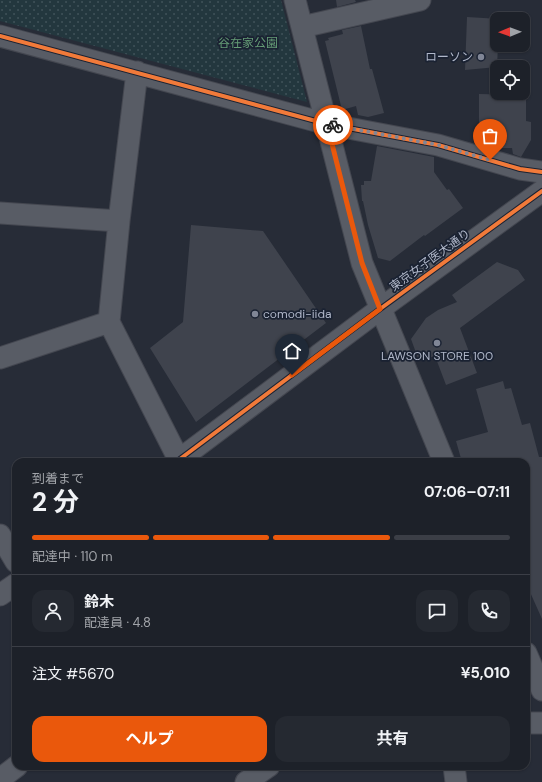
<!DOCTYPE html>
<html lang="ja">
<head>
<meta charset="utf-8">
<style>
	:root { --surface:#1d2129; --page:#252931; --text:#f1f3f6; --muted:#a0a3a8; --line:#3b3e46; --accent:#ea580c }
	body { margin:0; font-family:"DM Sans","Noto Sans JP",sans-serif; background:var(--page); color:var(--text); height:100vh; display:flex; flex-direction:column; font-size:15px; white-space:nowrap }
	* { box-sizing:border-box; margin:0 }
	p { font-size:13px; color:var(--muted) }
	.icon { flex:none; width:22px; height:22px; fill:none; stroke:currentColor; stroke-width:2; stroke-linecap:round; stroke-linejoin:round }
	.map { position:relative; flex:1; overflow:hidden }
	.sheet { position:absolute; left:12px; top:458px; width:518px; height:312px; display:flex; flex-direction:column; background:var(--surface); border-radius:12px; box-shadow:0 1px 3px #0004,0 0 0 1px var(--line) }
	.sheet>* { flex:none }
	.needle { width:26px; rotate:269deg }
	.controls { position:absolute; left:490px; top:12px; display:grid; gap:8px }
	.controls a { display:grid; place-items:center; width:40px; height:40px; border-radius:8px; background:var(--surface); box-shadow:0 1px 3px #0004,0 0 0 1px var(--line); font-size:20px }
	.pin { position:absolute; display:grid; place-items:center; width:34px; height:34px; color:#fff; margin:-41px -17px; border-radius:50% 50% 50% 0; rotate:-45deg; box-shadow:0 0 4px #0007 }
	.pin .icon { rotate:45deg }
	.courier { position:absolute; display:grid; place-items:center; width:40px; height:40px; margin:-20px; border:3px solid #ea580c; border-radius:50%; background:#fff; color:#222; box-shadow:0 1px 5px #0007 }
	.summary em { font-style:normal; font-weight:700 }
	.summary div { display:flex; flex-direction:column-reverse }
	.summary { display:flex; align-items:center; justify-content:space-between; height:68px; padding:0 20px }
	h1 { font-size:26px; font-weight:700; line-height:30px }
	.bar { display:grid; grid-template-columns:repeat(4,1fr); gap:6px 4px; align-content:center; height:48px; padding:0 20px }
	.bar i { height:5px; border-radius:3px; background:var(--line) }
	.bar .on { background:var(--accent) }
	.bar p { grid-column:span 4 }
	.line { display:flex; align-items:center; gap:10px; padding:0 20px; border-top:1px solid var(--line) }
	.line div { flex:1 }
	.round { display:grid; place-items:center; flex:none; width:42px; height:42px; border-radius:12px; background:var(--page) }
	.button { display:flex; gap:8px; margin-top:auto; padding:8px 20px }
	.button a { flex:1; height:46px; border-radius:12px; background:var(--accent); color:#fff; font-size:16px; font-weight:700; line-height:46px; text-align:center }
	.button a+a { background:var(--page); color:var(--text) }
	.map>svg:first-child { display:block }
</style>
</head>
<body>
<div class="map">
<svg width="542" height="782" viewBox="0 0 542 782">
	<defs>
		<pattern id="grass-dots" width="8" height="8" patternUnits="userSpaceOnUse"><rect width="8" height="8" fill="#23373e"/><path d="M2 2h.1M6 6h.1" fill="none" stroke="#405259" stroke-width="1.8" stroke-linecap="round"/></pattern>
	</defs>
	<rect width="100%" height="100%" fill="#272c37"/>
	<!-- grass -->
	<path fill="url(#grass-dots)" d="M 0,0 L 281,0 L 307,102 L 0,21 Z"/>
	<!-- building -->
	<path fill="#3f434d" d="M 336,0 L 355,0 L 356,2 L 337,7 Z
		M 467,17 L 500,19 L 497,19 L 497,45 L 498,45 L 497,67 L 465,70 Z
		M 361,26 L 370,69 L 372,69 L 384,113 L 368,117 L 358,115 L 356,106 L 342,110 L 325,41 L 329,40 L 328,38 L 343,34 L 342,30 Z
		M 479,94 L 526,95 L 526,121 L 531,122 L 531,140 L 521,157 L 513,154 L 512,148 L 490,148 L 479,144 Z
		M 377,146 L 434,157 L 434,172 L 447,190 L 449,189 L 463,208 L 425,236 L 424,235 L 390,261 L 378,258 L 368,225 L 363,201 L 362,201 L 361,185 L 364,185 L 364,181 L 371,181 Z
		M 191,225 L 263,231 L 326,323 L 196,422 L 150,348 L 183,322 Z
		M 497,262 L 518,270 L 525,280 L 460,328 L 477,373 L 446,385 L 435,356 L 419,361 L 411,339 L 426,318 L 438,310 L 457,302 L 452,295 Z
		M 503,381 L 505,389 L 511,388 L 522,425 L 530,423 L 539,457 L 542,457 L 542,619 L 526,583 L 526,462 L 462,462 L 456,441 L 488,432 L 476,389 Z"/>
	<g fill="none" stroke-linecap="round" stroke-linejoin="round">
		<!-- minor casing -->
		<g stroke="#444750" stroke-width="23">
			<path id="minor" d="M 295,0 L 362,263 L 444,462
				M 302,27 L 420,0
				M 0,36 L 327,124 L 438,145 L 520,169 L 542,172
				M 0,213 L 119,221
				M 109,322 L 119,221 L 137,72
				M 0,358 L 109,322 L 180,462
				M 176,462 L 380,309 L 542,191
				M 0,535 L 16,562
				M 0,595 L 16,584
				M 526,653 L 542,690
				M 526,723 L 542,723
				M 454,766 L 456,782
				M 0,779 L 17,766
				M 246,782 L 269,766"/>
		</g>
		<!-- minor -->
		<use href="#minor" stroke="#585c65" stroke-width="21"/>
		<!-- cycleway casing -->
		<g stroke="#1a2232" stroke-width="6">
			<path id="cycleway" d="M 0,36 L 327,124 L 438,145 L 520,169 L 542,172
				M 176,462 L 380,309 L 542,191"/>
		</g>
		<!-- cycleway -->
		<use href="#cycleway" stroke="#f17a3a" stroke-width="4"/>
	</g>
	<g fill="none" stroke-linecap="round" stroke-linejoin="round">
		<!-- done -->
		<path stroke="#808696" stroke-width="4" stroke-dasharray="0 7.2" d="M 333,125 L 438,145 L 490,160"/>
		<!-- route -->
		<path stroke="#ea580c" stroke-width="5" d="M 292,375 L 380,309 L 362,263 L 327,124 L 333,125"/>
	</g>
	<!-- markers -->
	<g fill="#808696" stroke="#1a2232" stroke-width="1.5">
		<circle cx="481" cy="57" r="4"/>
		<circle cx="255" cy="314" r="4"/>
		<circle cx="437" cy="343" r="4"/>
	</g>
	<g text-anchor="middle" stroke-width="3.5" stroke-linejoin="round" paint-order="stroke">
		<!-- park labels -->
		<g font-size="12" fill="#659d76" stroke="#1a2232">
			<text x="248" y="47">谷在家公園</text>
		</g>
		<!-- poi labels -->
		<g font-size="12" fill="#b0b7c9" stroke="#1a2232" text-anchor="end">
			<text x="473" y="61">ローソン</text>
			<text x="263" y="318" text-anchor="start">comodi-iida</text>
			<text x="437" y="360" text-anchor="middle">LAWSON STORE 100</text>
		</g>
		<!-- street labels -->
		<g font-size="12" fill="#b0b7c9" stroke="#1a2232">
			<text transform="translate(430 260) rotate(-36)" y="4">東京女子医大通り</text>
		</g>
	</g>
</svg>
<div class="controls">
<a><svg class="needle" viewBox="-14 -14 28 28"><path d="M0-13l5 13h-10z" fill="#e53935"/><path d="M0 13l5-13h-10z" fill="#a0a3a8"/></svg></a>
<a><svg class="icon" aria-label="locate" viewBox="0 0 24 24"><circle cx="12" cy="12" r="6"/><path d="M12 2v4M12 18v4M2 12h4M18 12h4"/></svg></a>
</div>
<div class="pin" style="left:490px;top:160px;background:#ea580c"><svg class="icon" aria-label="bag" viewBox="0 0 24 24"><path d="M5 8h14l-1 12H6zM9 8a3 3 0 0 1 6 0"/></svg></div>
<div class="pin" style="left:292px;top:375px;background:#1f2937"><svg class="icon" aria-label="home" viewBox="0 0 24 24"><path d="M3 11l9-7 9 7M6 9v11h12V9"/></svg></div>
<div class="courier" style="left:333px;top:125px"><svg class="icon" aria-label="bike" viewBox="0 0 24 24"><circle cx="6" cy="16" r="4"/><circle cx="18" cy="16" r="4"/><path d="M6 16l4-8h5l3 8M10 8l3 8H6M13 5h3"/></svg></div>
<section class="sheet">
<div class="summary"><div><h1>2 分</h1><p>到着まで</p></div><em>07:06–07:11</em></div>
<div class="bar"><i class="on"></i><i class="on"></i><i class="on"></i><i></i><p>配達中 · 110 m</p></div>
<div class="line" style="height:72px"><a class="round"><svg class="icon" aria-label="person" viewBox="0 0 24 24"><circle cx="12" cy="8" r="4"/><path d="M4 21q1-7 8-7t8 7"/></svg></a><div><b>鈴木</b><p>配達員 · 4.8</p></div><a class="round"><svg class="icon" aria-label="chat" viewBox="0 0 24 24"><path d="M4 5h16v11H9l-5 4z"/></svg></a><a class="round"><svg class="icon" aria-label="phone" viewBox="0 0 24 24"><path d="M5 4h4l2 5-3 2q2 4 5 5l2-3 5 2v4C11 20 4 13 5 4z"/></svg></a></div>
<div class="line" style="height:52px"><div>注文 #5670</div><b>¥5,010</b></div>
<div class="button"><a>ヘルプ</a><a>共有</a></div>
</section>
</div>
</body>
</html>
